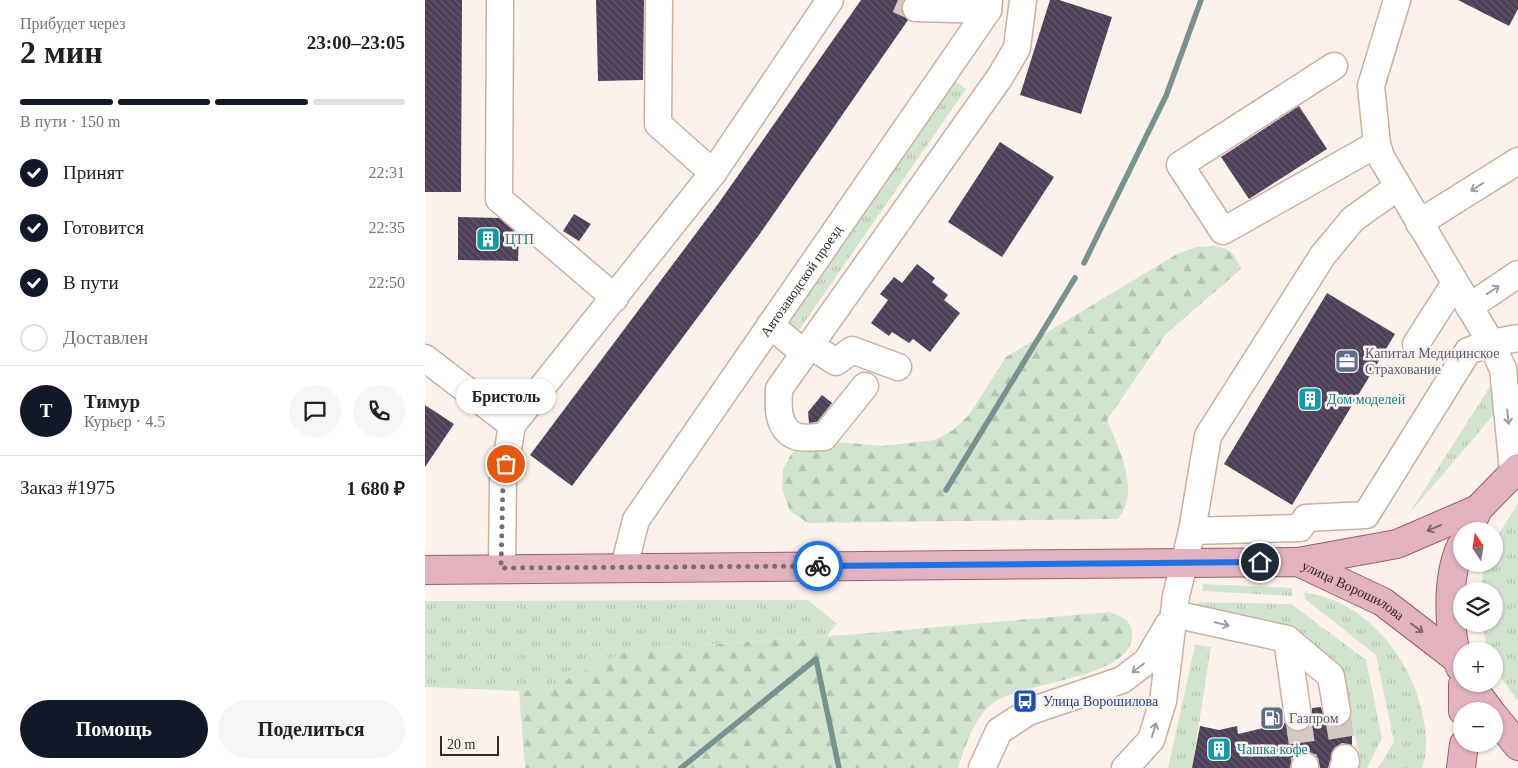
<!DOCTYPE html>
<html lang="ru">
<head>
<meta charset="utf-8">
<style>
	:root { --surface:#fff; --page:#f6f6f6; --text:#202124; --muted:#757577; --line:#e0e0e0; --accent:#111827 }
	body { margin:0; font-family:"Times New Roman",serif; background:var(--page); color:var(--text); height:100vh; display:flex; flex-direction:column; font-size:19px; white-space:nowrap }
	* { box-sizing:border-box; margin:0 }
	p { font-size:16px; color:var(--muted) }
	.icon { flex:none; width:28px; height:28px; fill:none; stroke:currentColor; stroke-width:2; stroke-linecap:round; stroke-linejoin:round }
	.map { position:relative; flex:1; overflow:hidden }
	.side { display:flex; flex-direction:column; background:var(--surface); width:425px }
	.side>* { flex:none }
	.needle { width:32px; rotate:348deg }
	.buttons { position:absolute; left:1028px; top:522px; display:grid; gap:10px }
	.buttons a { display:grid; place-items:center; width:50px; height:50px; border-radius:50%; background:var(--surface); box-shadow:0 1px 4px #0004; font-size:25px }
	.scale { position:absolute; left:15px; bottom:12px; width:59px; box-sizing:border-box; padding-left:5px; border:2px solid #332822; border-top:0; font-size:14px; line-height:18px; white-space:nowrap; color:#332822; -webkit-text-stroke:4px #fdf2eb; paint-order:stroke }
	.pin { position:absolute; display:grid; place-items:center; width:42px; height:42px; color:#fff; margin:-21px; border:2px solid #fff; border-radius:50%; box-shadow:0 1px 5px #0007 }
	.courier { position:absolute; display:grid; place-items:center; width:50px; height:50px; margin:-25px; border:4px solid #1a73e8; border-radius:50%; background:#fff; color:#222; box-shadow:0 1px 6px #0007 }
	.bubble { position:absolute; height:35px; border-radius:18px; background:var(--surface); box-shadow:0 1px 4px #0004; font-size:16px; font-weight:700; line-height:35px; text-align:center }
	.summary em { font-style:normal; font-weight:700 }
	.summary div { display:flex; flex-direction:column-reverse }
	.summary { display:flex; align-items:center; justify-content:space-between; height:85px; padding:0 20px }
	h1 { font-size:32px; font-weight:700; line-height:38px }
	.bar { display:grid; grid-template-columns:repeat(4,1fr); gap:8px 5px; align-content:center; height:60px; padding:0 20px }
	.bar i { height:6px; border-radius:4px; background:var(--line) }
	.bar .active { background:var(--accent) }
	.bar p { grid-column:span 4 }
	.line { display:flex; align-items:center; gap:12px; padding:0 20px; border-top:1px solid var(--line) }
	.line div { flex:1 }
	.round { display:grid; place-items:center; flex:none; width:52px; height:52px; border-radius:26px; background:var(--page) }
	ol { padding:0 20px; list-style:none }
	li { display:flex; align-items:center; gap:15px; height:55px }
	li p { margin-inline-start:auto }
	li .icon { padding:5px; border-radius:50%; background:var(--accent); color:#fff; stroke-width:4 }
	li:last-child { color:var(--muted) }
	li i { width:28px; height:28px; border:2px solid var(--line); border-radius:50% }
	.action { display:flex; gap:10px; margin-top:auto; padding:10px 20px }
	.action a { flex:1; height:58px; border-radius:30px; background:var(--accent); color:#fff; font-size:20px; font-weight:700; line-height:58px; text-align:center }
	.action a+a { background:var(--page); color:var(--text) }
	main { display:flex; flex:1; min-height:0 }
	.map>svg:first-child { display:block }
</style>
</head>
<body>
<main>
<section class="side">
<div class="summary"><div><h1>2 мин</h1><p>Прибудет через</p></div><em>23:00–23:05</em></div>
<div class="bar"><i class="active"></i><i class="active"></i><i class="active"></i><i></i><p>В пути · 150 m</p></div>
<ol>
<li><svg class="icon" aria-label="check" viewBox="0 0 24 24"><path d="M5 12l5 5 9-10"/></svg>Принят<p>22:31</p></li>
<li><svg class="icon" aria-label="check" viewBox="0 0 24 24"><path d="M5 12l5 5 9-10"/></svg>Готовится<p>22:35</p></li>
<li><svg class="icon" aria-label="check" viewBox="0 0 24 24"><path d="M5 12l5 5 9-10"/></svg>В пути<p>22:50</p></li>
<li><i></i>Доставлен</li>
</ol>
<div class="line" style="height:90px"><b class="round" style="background:var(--accent);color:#fff">Т</b><div><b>Тимур</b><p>Курьер · 4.5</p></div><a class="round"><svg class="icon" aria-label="chat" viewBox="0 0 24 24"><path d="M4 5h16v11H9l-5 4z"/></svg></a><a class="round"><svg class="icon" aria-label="phone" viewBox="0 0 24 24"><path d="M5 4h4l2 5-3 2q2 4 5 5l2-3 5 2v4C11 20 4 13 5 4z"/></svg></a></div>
<div class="line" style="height:65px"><div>Заказ #1975</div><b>1 680 ₽</b></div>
<div class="action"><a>Помощь</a><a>Поделиться</a></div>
</section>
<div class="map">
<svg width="1093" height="768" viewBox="0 0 1093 768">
	<defs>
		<pattern id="grass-tufts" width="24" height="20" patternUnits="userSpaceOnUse" patternTransform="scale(1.25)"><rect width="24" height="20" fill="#d1e4ce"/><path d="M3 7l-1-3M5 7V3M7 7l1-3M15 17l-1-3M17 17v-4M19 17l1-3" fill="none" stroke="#b4c4b1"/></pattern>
		<pattern id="forest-firs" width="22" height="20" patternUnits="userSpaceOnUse" patternTransform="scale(1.25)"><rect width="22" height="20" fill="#d1e4ce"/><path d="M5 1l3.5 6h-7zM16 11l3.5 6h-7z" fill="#b4c4b1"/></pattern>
		<pattern id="building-back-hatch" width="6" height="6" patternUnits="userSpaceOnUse" patternTransform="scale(1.25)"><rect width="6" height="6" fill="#4d3f57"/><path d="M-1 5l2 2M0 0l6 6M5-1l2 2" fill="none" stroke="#64586b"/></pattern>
	</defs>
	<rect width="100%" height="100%" fill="#fdf2eb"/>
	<!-- grass -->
	<path fill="url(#grass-tufts)" d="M 528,80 L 541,89 L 374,330 L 361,321 Z
		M 1064,388 L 1072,388 L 1072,411 L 983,515 Z
		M 1093,504 L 1093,701 C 1081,685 1069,672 1069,651 L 1063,651 L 1057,624 L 1069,624 L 1069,591 L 1055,591 L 1060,564 L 1069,564 L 1069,541 Z
		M 778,584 L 867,588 L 868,596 L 777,591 Z
		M 879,592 C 890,595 903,597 913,602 C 955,622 985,663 996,708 C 1001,729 1004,747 997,768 L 953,768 L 969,742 L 951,655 L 880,599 Z
		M 383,600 L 412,624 L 402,636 L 207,650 L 174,663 L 123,689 L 94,691 L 0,687 L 0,601 Z
		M 773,602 L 866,604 L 941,660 L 957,738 L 942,768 L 925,768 L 934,752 L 911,663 L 861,626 L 773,610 Z
		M 770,645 L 786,647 L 767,768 L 743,768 Z"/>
	<!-- forest -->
	<path fill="url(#forest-firs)" d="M 788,246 C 805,248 809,253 816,269 L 741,334 L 682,420 C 694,449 716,491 693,519 L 383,523 L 365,511 L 357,489 L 358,469 L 366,454 L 380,444 L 399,441 L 458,446 L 510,440 L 528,430 L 544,415 L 581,357 L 752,254 L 771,247 Z
		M 685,612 C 697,617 707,620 707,634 C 710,679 595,681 567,704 C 549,718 540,747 533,768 L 100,768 L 94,691 L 123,689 L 176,662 L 207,650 L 433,634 Z"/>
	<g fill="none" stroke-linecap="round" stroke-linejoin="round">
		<!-- stream -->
		<path stroke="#789290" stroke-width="5.5" d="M 659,263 L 741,96 L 776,0
			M 521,490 L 650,278
			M 256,768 L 391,659 L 414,768"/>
	</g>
	<!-- building -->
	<path fill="url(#building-back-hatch)" d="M 0,0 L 37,0 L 36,192 L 0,192 Z
		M 171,0 L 219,0 L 218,80 L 173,81 Z
		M 436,0 L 478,0 L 476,8 L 483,20 L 334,235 L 147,486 L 105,455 L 293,204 Z
		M 625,0 L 634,0 L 687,17 L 656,114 L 595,95 Z
		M 1033,0 L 1093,0 L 1093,9 L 1084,26 Z
		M 874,106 L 902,149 L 824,199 L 796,157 Z
		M 575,142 L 629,177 L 577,257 L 523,222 Z
		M 149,214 L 166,224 L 154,241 L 138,231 Z
		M 33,217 L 74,218 L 94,235 L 93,261 L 33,260 Z
		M 492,264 L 510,278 L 507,282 L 523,295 L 519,300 L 535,313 L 505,352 L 488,339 L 484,343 L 467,332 L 464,336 L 446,323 L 463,300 L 455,294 L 469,277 L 477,283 Z
		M 902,293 L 970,334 L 867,505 L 799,464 Z
		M 397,395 L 407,403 L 392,422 L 384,423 L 383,412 Z
		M 0,405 L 29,424 L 0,467 Z
		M 896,707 L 901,722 L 907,726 L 914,727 L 923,722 L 927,734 L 927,745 L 917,743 L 909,748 L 903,768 L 895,768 L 893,758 L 887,753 L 880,751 L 873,753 L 867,758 L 865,768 L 767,768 L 775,726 L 794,730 L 812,726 L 813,734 L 860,723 L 867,731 L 876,732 L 882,729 L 887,723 L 887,708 Z"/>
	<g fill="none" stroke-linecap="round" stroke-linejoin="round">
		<!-- minor-tunnel -->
		<path stroke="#d5cac3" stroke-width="26" stroke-dasharray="26 13" stroke-linecap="butt" d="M 473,0 L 491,8
			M 912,712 L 920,758
			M 873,717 L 880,766"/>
		<!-- minor casing -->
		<g stroke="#cbb09f" stroke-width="29">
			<g id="minor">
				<path d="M 75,0 L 74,199 L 190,298"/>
				<path d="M 234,0 L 233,124 L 288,173"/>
				<path d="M 972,0 L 946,86 L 952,144 L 956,157 L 1066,343 L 1078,369 L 1088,470"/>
				<path d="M 491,8 L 563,10"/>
				<path d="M 909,66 L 755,165 L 798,231 L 952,144"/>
				<path d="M 994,223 L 1093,161"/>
				<path d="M 1044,307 L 1093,274"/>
				<path d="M 345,325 L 379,353"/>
				<path d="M 991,344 L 1030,283"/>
				<path d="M 385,345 L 411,362 L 427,350 L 473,367"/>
				<path d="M 0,358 L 87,425"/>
				<path d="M 440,386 L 399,437 C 391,437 377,439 370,436 C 352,428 353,406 354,389 L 575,77 L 592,48 L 598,0"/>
				<path d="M 767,531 L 875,528 L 881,518 L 941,515 L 1043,351 L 1066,343 L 1093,338"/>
				<path id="s1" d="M 199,567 L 211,520 L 563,10 L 564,0"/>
				<path d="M 77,568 L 78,480 L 87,425 L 288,173 L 405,0"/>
				<path d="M 749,614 L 862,639 L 906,676 L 912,712"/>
				<path d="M 862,639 L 873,717"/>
				<path d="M 880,766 L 880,768"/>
				<path d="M 557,768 L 574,731 L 603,712 L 697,680 L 722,661 L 743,625"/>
				<path d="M 700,768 L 726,740 L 738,701 L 751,596 L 767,531 L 783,436 L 898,255 L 928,219 L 973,187"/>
				<path d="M 918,768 L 921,762 L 920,758"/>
			</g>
		</g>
		<!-- major casing -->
		<g stroke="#99606c" stroke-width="30">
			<g id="major">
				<path d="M 1046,525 L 1053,509 L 1093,468"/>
				<path d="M 873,562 L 972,544 L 1053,509"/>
				<path id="s2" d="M 0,570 L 873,562 L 958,602 L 1032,659"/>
				<path d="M 1035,667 C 1023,633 1021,579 1036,546"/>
				<path d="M 1038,684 L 1038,711"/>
				<path d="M 1045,684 L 1065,711"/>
				<path d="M 1069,716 L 1093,746"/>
				<path d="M 1036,768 L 1039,744"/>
			</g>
		</g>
		<!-- minor -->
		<use href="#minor" stroke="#fff" stroke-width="26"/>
		<!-- major -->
		<use href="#major" stroke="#e3b2bf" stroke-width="28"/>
	</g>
	<!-- one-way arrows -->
	<defs><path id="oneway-shaft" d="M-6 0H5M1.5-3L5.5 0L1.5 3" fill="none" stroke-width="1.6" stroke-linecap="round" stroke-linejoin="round" transform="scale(1.25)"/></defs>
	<g stroke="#a39e9c">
		<use href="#oneway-shaft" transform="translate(1052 187) rotate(148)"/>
		<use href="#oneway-shaft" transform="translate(1068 290) rotate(-34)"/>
		<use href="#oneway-shaft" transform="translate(1083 417) rotate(84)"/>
		<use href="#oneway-shaft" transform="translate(797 624) rotate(13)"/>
		<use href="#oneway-shaft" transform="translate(713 668) rotate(143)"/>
		<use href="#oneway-shaft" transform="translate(729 730) rotate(-73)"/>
	</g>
	<g stroke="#826669">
		<use href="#oneway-shaft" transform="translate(1009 528) rotate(157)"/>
		<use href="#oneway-shaft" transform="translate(992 628) rotate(37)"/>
	</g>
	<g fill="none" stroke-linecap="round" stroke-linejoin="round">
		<!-- done -->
		<path stroke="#7a6f68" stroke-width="5" stroke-dasharray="0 9" d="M 81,464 L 78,480 L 76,568 L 393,566"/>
		<!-- route -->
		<path stroke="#1a73e8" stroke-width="6" d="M 393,566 L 835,562"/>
	</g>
	<!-- icons -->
	<defs>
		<g id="building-square" transform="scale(1.25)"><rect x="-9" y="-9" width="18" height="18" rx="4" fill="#0f9aa8" stroke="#fdf2eb"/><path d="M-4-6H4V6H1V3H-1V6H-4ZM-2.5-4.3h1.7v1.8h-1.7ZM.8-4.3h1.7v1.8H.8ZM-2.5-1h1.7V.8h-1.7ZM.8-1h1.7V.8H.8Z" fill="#fff"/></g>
		<g id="office-square" transform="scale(1.25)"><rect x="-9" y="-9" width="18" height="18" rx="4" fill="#5c6f8a" stroke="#fdf2eb"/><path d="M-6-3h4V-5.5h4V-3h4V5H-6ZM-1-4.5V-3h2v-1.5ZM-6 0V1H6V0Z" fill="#fff"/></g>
		<g id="bus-square" transform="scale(1.25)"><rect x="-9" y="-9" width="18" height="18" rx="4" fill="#1a4fb4" stroke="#fdf2eb"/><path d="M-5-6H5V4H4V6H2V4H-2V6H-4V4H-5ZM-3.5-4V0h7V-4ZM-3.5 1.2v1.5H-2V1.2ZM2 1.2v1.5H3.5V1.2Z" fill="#fff"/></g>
		<g id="fuel-square" transform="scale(1.25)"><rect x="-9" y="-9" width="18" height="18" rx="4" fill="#5c6f8a" stroke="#fdf2eb"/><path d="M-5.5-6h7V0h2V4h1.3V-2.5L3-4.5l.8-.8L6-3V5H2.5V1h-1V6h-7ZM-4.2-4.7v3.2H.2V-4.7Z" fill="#fff"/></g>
	</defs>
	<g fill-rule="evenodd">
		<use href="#building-square" x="63" y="239"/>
		<use href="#office-square" x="922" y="361"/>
		<use href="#building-square" x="885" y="399"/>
		<use href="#bus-square" x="600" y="701"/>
		<use href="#fuel-square" x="847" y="718"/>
		<use href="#building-square" x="794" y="749"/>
	</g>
	<g text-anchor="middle" stroke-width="5" stroke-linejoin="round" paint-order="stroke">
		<!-- culture labels -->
		<g font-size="14" fill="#0d838f" stroke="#fdf2eb" text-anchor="start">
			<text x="80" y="244">ЦТП</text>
			<text x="902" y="404">Дом моделей</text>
			<text x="812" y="754">Чашка кофе</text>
		</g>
		<!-- street labels -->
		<g font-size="14" fill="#332822" stroke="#fdf2eb">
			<text dy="5" stroke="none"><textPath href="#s1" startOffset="339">Автозаводской проезд</textPath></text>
			<text dy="5" stroke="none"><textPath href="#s2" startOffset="935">улица Ворошилова</textPath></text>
		</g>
		<!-- service labels -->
		<g font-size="14" fill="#4e5e75" stroke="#fdf2eb" text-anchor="start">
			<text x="940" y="358">Капитал Медицинское<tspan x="940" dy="16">Страхование</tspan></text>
			<text x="864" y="723">Газпром</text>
		</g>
		<!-- transit labels -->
		<g font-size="14" fill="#164399" stroke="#fdf2eb" text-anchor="start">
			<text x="618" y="706">Улица Ворошилова</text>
		</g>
	</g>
</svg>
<div class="buttons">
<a><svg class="needle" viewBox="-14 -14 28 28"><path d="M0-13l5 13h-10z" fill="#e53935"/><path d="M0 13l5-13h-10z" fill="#757577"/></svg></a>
<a><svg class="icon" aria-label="layers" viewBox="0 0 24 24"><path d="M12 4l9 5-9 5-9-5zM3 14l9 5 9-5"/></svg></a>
<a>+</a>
<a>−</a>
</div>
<div class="scale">20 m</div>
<div class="pin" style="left:81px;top:464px;background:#ea580c"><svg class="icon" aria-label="bag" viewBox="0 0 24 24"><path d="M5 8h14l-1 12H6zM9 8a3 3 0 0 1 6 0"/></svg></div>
<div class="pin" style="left:835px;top:562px;background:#1f2937"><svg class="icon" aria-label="home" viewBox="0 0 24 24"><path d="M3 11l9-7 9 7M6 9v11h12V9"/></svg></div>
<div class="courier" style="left:393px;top:566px"><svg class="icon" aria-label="bike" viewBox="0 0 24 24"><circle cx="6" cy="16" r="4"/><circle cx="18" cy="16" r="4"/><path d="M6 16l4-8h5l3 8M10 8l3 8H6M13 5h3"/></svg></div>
<div class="bubble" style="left:31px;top:379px;width:100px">Бристоль</div>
</div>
</main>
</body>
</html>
